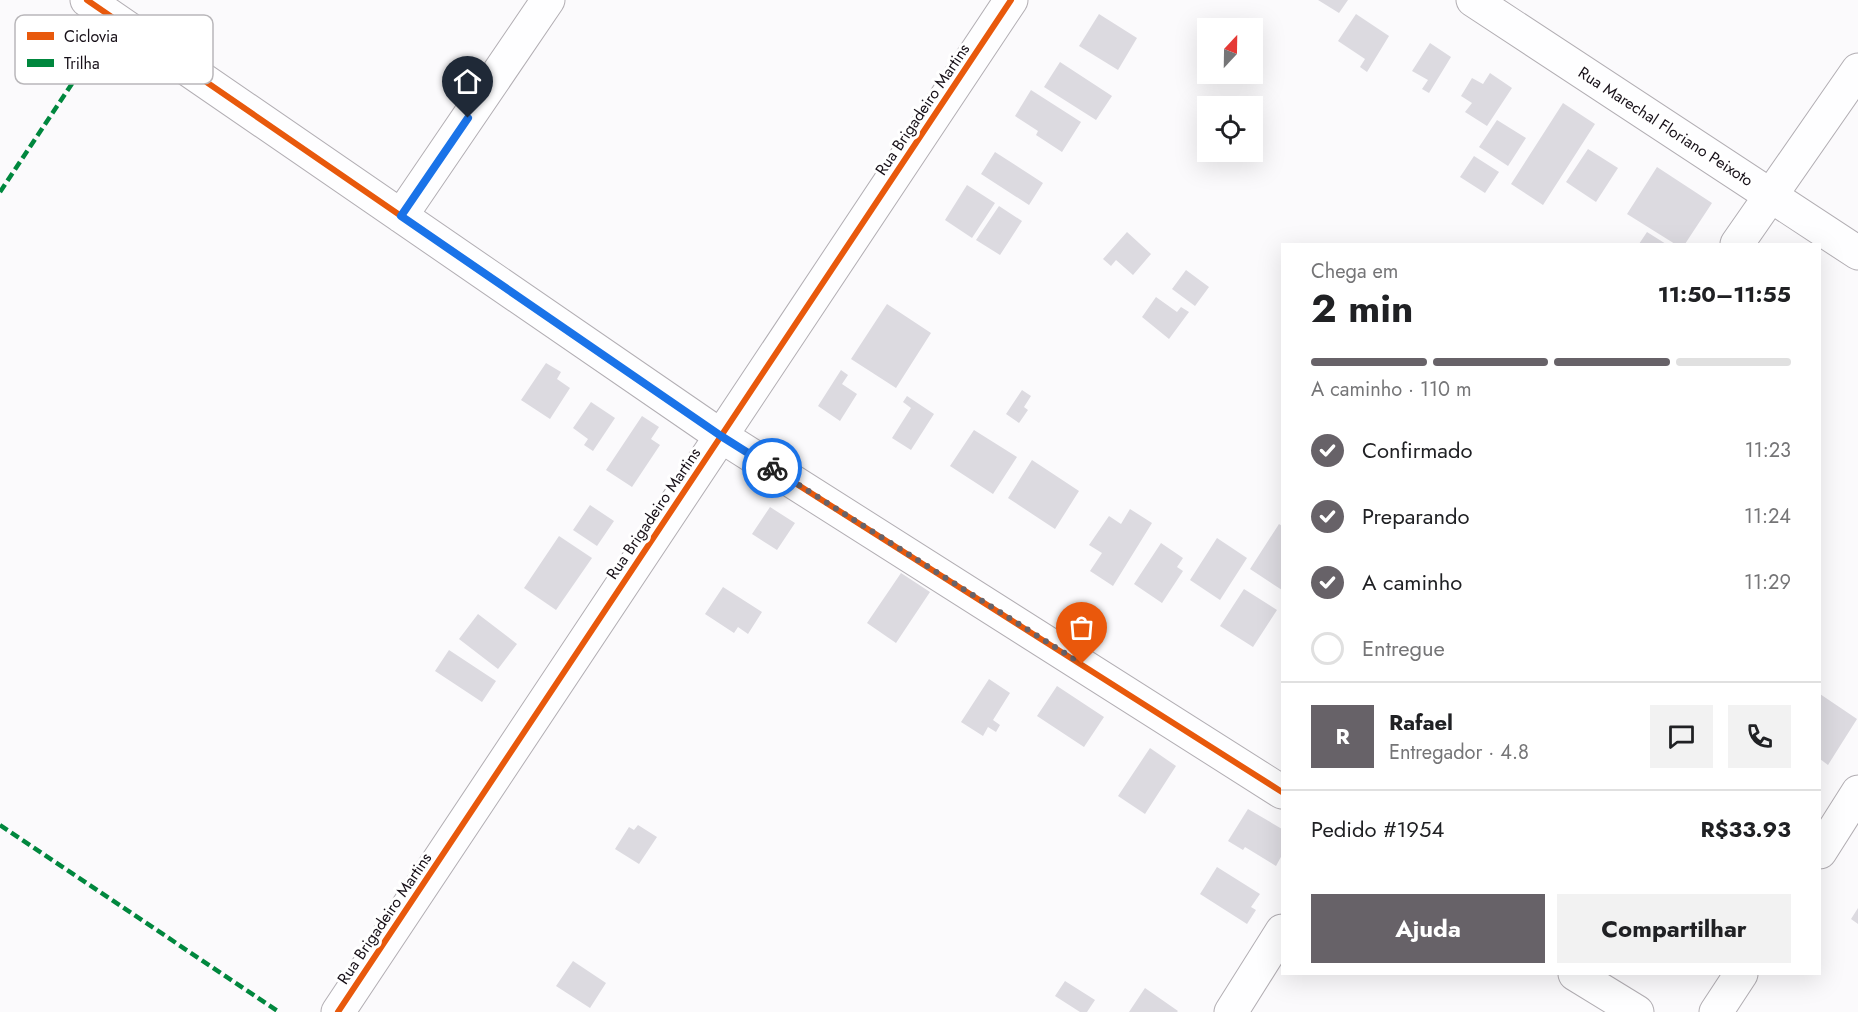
<!DOCTYPE html>
<html lang="pt">
<head>
<meta charset="utf-8">
<style>
	:root { --surface:#fff; --page:#f2f2f2; --text:#202124; --muted:#757577; --line:#e0e0e0; --accent:#676268 }
	body { margin:0; font-family:Jost,sans-serif; background:var(--page); color:var(--text); height:100vh; display:flex; flex-direction:column; font-size:22px; white-space:nowrap }
	* { box-sizing:border-box; margin:0 }
	p { font-size:20px; color:var(--muted) }
	.icon { flex:none; width:33px; height:33px; fill:none; stroke:currentColor; stroke-width:2; stroke-linecap:round; stroke-linejoin:round }
	.map { position:relative; flex:1; overflow:hidden }
	.sheet { position:absolute; left:1281px; top:243px; width:540px; height:732px; display:flex; flex-direction:column; background:var(--surface); border-radius:0px; box-shadow:0 6px 24px #0002 }
	.sheet>* { flex:none }
	.needle { width:39px; rotate:22deg }
	.buttons { position:absolute; left:1197px; top:18px; display:grid; gap:12px }
	.buttons a { display:grid; place-items:center; width:66px; height:66px; border-radius:0px; background:var(--surface); box-shadow:0 6px 24px #0002; font-size:30px }
	.pin { position:absolute; display:grid; place-items:center; width:51px; height:51px; color:#fff; margin:-62px -26px; border-radius:50% 50% 50% 0; rotate:-45deg; box-shadow:0 0 6px #0007 }
	.pin .icon { rotate:45deg }
	.courier { position:absolute; display:grid; place-items:center; width:60px; height:60px; margin:-30px; border:4px solid #1a73e8; border-radius:50%; background:#fff; color:#222; box-shadow:0 2px 8px #0007 }
	.overview em { font-style:normal; font-weight:700 }
	.overview div { display:flex; flex-direction:column-reverse }
	.overview { display:flex; align-items:center; justify-content:space-between; height:102px; padding:0 30px }
	h1 { font-size:39px; font-weight:700; line-height:45px }
	.bar { display:grid; grid-template-columns:repeat(4,1fr); gap:9px 6px; align-content:center; height:72px; padding:0 30px }
	.bar i { height:8px; border-radius:4px; background:var(--line) }
	.bar .selected { background:var(--accent) }
	.bar p { grid-column:span 4 }
	.line { display:flex; align-items:center; gap:15px; padding:0 30px; border-top:2px solid var(--line) }
	.line div { flex:1 }
	.round { display:grid; place-items:center; flex:none; width:63px; height:63px; border-radius:0px; background:var(--page) }
	ol { padding:0 30px; list-style:none }
	li { display:flex; align-items:center; gap:18px; height:66px }
	li p { margin-inline-start:auto }
	li .icon { padding:6px; border-radius:50%; background:var(--accent); color:#fff; stroke-width:4 }
	li:last-child { color:var(--muted) }
	li i { width:33px; height:33px; border:3px solid var(--line); border-radius:50% }
	.action { display:flex; gap:12px; margin-top:auto; padding:12px 30px }
	.action a { flex:1; height:69px; border-radius:0px; background:var(--accent); color:#fff; font-size:24px; font-weight:700; line-height:69px; text-align:center }
	.action a+a { background:var(--page); color:var(--text) }
	.map>svg:first-child { display:block }
</style>
</head>
<body>
<div class="map">
<svg width="1858" height="1012" viewBox="0 0 1858 1012">
	<rect width="100%" height="100%" fill="#fbfafc"/>
	<!-- building -->
	<path fill="#dcdae0" d="M 1318,0 L 1348,0 L 1339,13 Z
		M 1099,14 L 1137,38 L 1118,70 L 1079,46 Z
		M 1356,14 L 1389,36 L 1367,72 L 1360,67 L 1365,59 L 1338,41 Z
		M 1430,43 L 1451,57 L 1429,93 L 1422,89 L 1428,80 L 1412,71 Z
		M 1060,62 L 1112,96 L 1096,120 L 1044,87 Z
		M 1490,73 L 1512,88 L 1487,126 L 1465,112 L 1472,103 L 1461,96 L 1472,78 L 1483,84 Z
		M 1031,90 L 1081,122 L 1062,152 L 1036,135 L 1038,131 L 1015,116 Z
		M 1563,103 L 1595,124 L 1543,205 L 1511,184 Z
		M 1497,120 L 1526,138 L 1508,166 L 1479,147 Z
		M 1588,149 L 1618,168 L 1596,202 L 1566,182 Z
		M 995,152 L 1043,183 L 1029,205 L 981,174 Z
		M 1474,156 L 1499,172 L 1485,193 L 1460,177 Z
		M 1657,167 L 1712,203 L 1685,244 L 1675,244 L 1627,214 Z
		M 967,185 L 995,203 L 972,238 L 945,220 Z
		M 999,206 L 1022,221 L 1000,255 L 976,240 Z
		M 1127,232 L 1151,254 L 1133,275 L 1116,260 L 1111,266 L 1103,259 Z
		M 1647,232 L 1666,244 L 1639,244 Z
		M 1186,270 L 1209,287 L 1195,306 L 1172,289 Z
		M 1156,297 L 1177,312 L 1181,307 L 1189,312 L 1169,339 L 1142,317 Z
		M 887,304 L 931,333 L 896,388 L 851,359 Z
		M 546,363 L 561,372 L 557,379 L 570,388 L 550,419 L 521,400 Z
		M 841,370 L 848,375 L 842,384 L 857,394 L 840,421 L 818,406 Z
		M 1022,390 L 1031,396 L 1024,407 L 1028,410 L 1019,423 L 1006,414 Z
		M 907,396 L 934,414 L 911,450 L 892,438 L 911,408 L 903,402 Z
		M 591,402 L 615,418 L 593,451 L 584,445 L 588,439 L 573,428 Z
		M 642,416 L 659,427 L 651,439 L 660,445 L 632,487 L 606,470 Z
		M 974,430 L 1017,457 L 993,494 L 950,466 Z
		M 1032,460 L 1079,491 L 1055,529 L 1008,498 Z
		M 590,505 L 614,521 L 597,546 L 573,530 Z
		M 770,507 L 795,523 L 777,550 L 752,534 Z
		M 1130,509 L 1152,523 L 1113,586 L 1090,571 L 1102,553 L 1089,545 L 1109,516 L 1121,524 Z
		M 1279,524 L 1282,526 L 1282,590 L 1250,569 Z
		M 559,536 L 592,558 L 556,610 L 524,588 Z
		M 1217,538 L 1247,558 L 1220,600 L 1190,580 Z
		M 1161,543 L 1183,558 L 1177,567 L 1183,571 L 1162,603 L 1134,584 Z
		M 901,573 L 930,592 L 896,643 L 867,623 Z
		M 723,587 L 762,612 L 748,634 L 738,627 L 734,633 L 705,614 Z
		M 1244,589 L 1277,610 L 1253,647 L 1220,626 Z
		M 478,614 L 517,644 L 498,669 L 459,639 Z
		M 449,650 L 496,681 L 482,702 L 435,671 Z
		M 989,679 L 1010,693 L 993,720 L 1000,725 L 996,732 L 988,727 L 983,736 L 961,722 Z
		M 1057,686 L 1104,717 L 1084,747 L 1037,716 Z
		M 1820,694 L 1857,719 L 1828,765 L 1820,759 Z
		M 1150,748 L 1176,766 L 1145,814 L 1118,796 Z
		M 1248,809 L 1282,829 L 1282,855 L 1276,866 L 1245,847 L 1243,850 L 1228,841 Z
		M 638,825 L 657,837 L 639,864 L 615,849 L 629,827 L 634,830 Z
		M 1217,867 L 1260,894 L 1251,907 L 1256,910 L 1247,924 L 1200,894 Z
		M 1858,908 L 1858,924 L 1851,919 Z
		M 573,961 L 606,983 L 590,1008 L 556,986 Z
		M 1065,981 L 1095,1000 L 1087,1012 L 1080,1012 L 1055,996 Z
		M 1145,988 L 1178,1011 L 1177,1012 L 1129,1012 Z"/>
	<g fill="none" stroke-linecap="round" stroke-linejoin="round">
		<!-- minor casing -->
		<g stroke="#b2aeb3" stroke-width="35">
			<path id="minor" d="M 87,0 L 721,436 L 1282,792
				M 1473,0 L 1858,253
				M 401,216 L 548,0
				M 1737,244 L 1858,70
				M 1820,852 L 1858,792
				M 1575,974 L 1637,1012
				M 338,1012 L 1011,0
				M 1231,1012 L 1282,931
				M 1716,1012 L 1741,974"/>
		</g>
		<!-- minor -->
		<use href="#minor" stroke="#fefeff" stroke-width="33"/>
		<!-- quiet -->
		<path stroke="#00873e" stroke-width="4.5" stroke-dasharray="9 4.5" stroke-linecap="butt" d="M 0,192 L 115,19
			M 0,825 L 279,1012"/>
		<!-- cycleway casing -->
		<g stroke="#fff" stroke-width="10">
			<path id="cycleway" d="M 87,0 L 721,436 L 1282,792
				M 338,1012 L 1011,0"/>
		</g>
		<!-- cycleway -->
		<use href="#cycleway" stroke="#e8590c" stroke-width="6"/>
	</g>
	<g fill="none" stroke-linecap="round" stroke-linejoin="round">
		<!-- done -->
		<path stroke="#676268" stroke-width="6" stroke-dasharray="0 10.8" d="M 772,468 L 1082,664"/>
		<!-- route -->
		<path stroke="#1a73e8" stroke-width="8" d="M 468,118 L 401,216 L 721,436 L 772,468"/>
	</g>
	<g text-anchor="middle" stroke-width="6" stroke-linejoin="round" paint-order="stroke">
		<!-- street labels -->
		<g font-size="16" fill="#171018" stroke="#fff">
			<text transform="translate(922 109) rotate(-56)" y="6">Rua Brigadeiro Martins</text>
			<text transform="translate(1666 126) rotate(33)" y="6">Rua Marechal Floriano Peixoto</text>
			<text transform="translate(653 513) rotate(-56)" y="6">Rua Brigadeiro Martins</text>
			<text transform="translate(384 918) rotate(-56)" y="6">Rua Brigadeiro Martins</text>
		</g>
	</g>
	<!-- legend -->
	<rect x="15" y="15" width="198" height="69" rx="9" fill="#fff" stroke="#b9b7ba" stroke-width="1.5"/>
	<rect x="27" y="32" width="27" height="8" fill="#e8590c"/>
	<rect x="27" y="59" width="27" height="8" fill="#00873e"/>
	<g font-size="16" fill="#171018">
		<text x="64" y="42">Ciclovia</text>
		<text x="64" y="69">Trilha</text>
	</g>
</svg>
<div class="buttons">
<a><svg class="needle" viewBox="-14 -14 28 28"><path d="M0-13l5 13h-10z" fill="#e53935"/><path d="M0 13l5-13h-10z" fill="#757577"/></svg></a>
<a><svg class="icon" aria-label="locate" viewBox="0 0 24 24"><circle cx="12" cy="12" r="6"/><path d="M12 2v4M12 18v4M2 12h4M18 12h4"/></svg></a>
</div>
<div class="pin" style="left:1082px;top:664px;background:#ea580c"><svg class="icon" aria-label="bag" viewBox="0 0 24 24"><path d="M5 8h14l-1 12H6zM9 8a3 3 0 0 1 6 0"/></svg></div>
<div class="pin" style="left:468px;top:118px;background:#1f2937"><svg class="icon" aria-label="home" viewBox="0 0 24 24"><path d="M3 11l9-7 9 7M6 9v11h12V9"/></svg></div>
<div class="courier" style="left:772px;top:468px"><svg class="icon" aria-label="bike" viewBox="0 0 24 24"><circle cx="6" cy="16" r="4"/><circle cx="18" cy="16" r="4"/><path d="M6 16l4-8h5l3 8M10 8l3 8H6M13 5h3"/></svg></div>
<section class="sheet">
<div class="overview"><div><h1>2 min</h1><p>Chega em</p></div><em>11:50–11:55</em></div>
<div class="bar"><i class="selected"></i><i class="selected"></i><i class="selected"></i><i></i><p>A caminho · 110 m</p></div>
<ol>
<li><svg class="icon" aria-label="check" viewBox="0 0 24 24"><path d="M5 12l5 5 9-10"/></svg>Confirmado<p>11:23</p></li>
<li><svg class="icon" aria-label="check" viewBox="0 0 24 24"><path d="M5 12l5 5 9-10"/></svg>Preparando<p>11:24</p></li>
<li><svg class="icon" aria-label="check" viewBox="0 0 24 24"><path d="M5 12l5 5 9-10"/></svg>A caminho<p>11:29</p></li>
<li><i></i>Entregue</li>
</ol>
<div class="line" style="height:108px"><b class="round" style="background:var(--accent);color:#fff">R</b><div><b>Rafael</b><p>Entregador · 4.8</p></div><a class="round"><svg class="icon" aria-label="chat" viewBox="0 0 24 24"><path d="M4 5h16v11H9l-5 4z"/></svg></a><a class="round"><svg class="icon" aria-label="phone" viewBox="0 0 24 24"><path d="M5 4h4l2 5-3 2q2 4 5 5l2-3 5 2v4C11 20 4 13 5 4z"/></svg></a></div>
<div class="line" style="height:78px"><div>Pedido #1954</div><b>R$33.93</b></div>
<div class="action"><a>Ajuda</a><a>Compartilhar</a></div>
</section>
</div>
</body>
</html>
